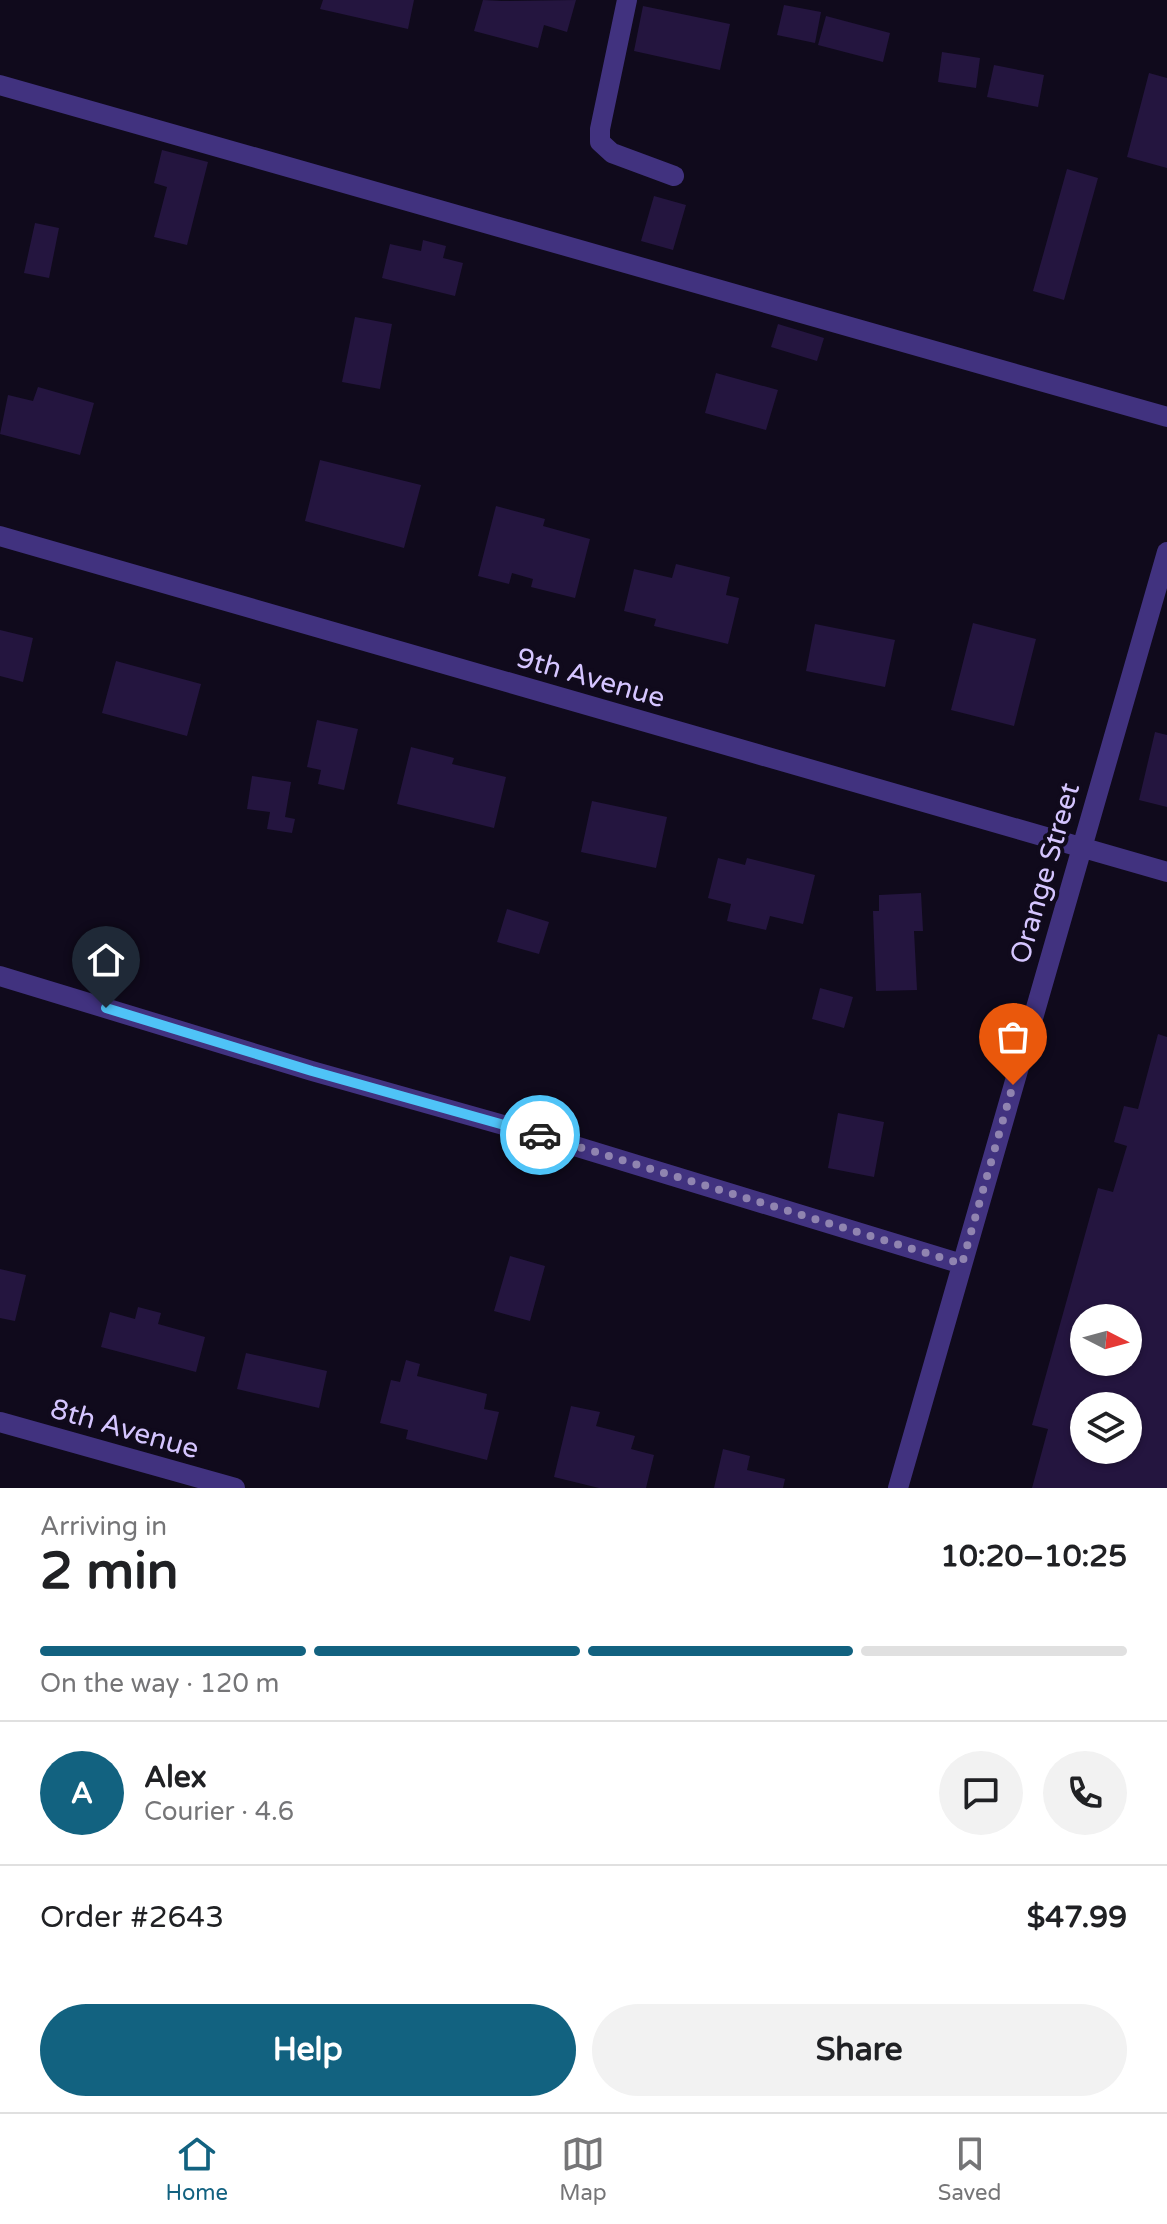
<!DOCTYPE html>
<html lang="en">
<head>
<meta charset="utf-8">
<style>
	:root { --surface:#fff; --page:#f2f2f2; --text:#202124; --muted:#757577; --line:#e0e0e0; --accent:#126280 }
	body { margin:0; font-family:"Varela Round",sans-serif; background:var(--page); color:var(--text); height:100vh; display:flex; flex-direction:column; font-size:30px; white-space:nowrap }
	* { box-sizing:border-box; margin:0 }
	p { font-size:26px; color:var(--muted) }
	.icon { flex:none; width:44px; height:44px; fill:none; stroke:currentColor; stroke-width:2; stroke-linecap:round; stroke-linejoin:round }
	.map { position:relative; height:1488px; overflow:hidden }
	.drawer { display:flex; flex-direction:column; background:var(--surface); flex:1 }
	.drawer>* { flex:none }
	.needle { width:52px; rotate:96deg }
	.fabs { position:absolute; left:1070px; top:1304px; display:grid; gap:16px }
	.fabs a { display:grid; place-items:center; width:72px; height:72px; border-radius:50%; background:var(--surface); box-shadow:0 2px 6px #0004; font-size:40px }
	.pin { position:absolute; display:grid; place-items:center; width:68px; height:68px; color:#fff; margin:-82px -34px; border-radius:50% 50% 50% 0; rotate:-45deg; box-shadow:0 0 8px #0007 }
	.pin .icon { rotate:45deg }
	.courier { position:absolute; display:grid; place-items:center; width:80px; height:80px; margin:-40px; border:6px solid #4fc3f7; border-radius:50%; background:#fff; color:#222; box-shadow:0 2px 10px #0007 }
	.summary em { font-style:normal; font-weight:700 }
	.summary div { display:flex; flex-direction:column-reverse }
	.summary { display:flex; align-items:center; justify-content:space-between; height:136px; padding:0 40px }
	h1 { font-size:52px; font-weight:700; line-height:60px }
	.bar { display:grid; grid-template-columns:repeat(4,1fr); gap:12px 8px; align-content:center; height:96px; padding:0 40px }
	.bar i { height:10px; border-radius:6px; background:var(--line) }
	.bar .current { background:var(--accent) }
	.bar p { grid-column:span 4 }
	.line { display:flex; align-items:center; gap:20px; padding:0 40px; border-top:2px solid var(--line) }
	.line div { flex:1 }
	.round { display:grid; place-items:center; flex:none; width:84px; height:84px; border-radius:42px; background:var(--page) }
	.cta { display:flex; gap:16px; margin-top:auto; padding:16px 40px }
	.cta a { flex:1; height:92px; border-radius:48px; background:var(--accent); color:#fff; font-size:32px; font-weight:700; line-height:92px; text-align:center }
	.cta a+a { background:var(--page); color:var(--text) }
	.menu { display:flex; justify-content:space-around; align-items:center; height:112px; border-top:2px solid var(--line); background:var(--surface); font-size:22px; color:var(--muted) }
	.menu a { display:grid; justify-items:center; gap:4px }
	.menu .current { color:var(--accent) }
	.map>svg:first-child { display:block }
</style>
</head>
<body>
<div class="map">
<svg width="1167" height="1488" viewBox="0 0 1167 1488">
	<rect width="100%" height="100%" fill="#100a1c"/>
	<!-- building -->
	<path fill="#24153f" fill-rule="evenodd" d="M 323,0 L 414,0 L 408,29 L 320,9 Z
		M 483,0 L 502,1 L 576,0 L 567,32 L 544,25 L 538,48 L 474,31 Z
		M 784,5 L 821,12 L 815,43 L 777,35 Z
		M 643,6 L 730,24 L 720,70 L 634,51 Z
		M 826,16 L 890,33 L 883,62 L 818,45 Z
		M 942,52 L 980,58 L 976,88 L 938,82 Z
		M 994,65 L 1044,75 L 1038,107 L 987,97 Z
		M 1149,73 L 1167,78 L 1167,168 L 1127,157 Z
		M 162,150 L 208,162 L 187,245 L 154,237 L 167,187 L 154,183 Z
		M 1067,169 L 1098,178 L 1064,300 L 1033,291 Z
		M 654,196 L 686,205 L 673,250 L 641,241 Z
		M 35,223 L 59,228 L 49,278 L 24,273 Z
		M 423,240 L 446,246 L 443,258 L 463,263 L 455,296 L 382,278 L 390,244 L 421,251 Z
		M 355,317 L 392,324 L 380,389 L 342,382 Z
		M 778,324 L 824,338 L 817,361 L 771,347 Z
		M 716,373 L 778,390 L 766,430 L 705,413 Z
		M 38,387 L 94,403 L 80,455 L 0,434 L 8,395 L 33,401 Z
		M 320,460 L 421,485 L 404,548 L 305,521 Z
		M 496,506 L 545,519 L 543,526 L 590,539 L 575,598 L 531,587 L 533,579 L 512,573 L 509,584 L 478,576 Z
		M 676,564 L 730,577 L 726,595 L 739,598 L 728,644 L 654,626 L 656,619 L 624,611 L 634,569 L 672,578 Z
		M 973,623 L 1036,639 L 1014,726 L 951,710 Z
		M 815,624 L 895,640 L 885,687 L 806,671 Z
		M 0,630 L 33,638 L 23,682 L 0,676 Z
		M 116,661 L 201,684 L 187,736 L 102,713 Z
		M 317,720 L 358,729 L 344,790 L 318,784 L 321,770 L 307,767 Z
		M 1155,732 L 1167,735 L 1167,807 L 1139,800 Z
		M 411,747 L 454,758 L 452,764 L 506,777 L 494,828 L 397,804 Z
		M 252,776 L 291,782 L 285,817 L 295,819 L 292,833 L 267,829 L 270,812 L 247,809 Z
		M 592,801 L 667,817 L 656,868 L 581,852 Z
		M 718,858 L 745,865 L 747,858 L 815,875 L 803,924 L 770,916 L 766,930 L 727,921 L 731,904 L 708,898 Z
		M 921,893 L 923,931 L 914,931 L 917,990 L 876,991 L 873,911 L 879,911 L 879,895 Z
		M 507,909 L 549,922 L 539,954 L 497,942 Z
		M 820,988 L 853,997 L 844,1028 L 812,1019 Z
		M 1158,1034 L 1167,1037 L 1167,1488 L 1032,1488 L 1048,1429 L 1032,1425 L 1098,1188 L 1113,1192 L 1127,1146 L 1114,1142 L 1124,1106 L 1138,1109 ZM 1084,1318 L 1128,1318 L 1128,1362 L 1084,1362 ZM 1084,1406 L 1128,1406 L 1128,1450 L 1084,1450 Z
		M 838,1113 L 884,1122 L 874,1177 L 828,1168 Z
		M 510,1256 L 545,1266 L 530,1321 L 494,1311 Z
		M 0,1269 L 26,1275 L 15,1321 L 0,1318 Z
		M 138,1307 L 161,1313 L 158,1324 L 205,1337 L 196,1372 L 101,1347 L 110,1312 L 135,1319 Z
		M 246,1353 L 327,1371 L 319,1408 L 237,1389 Z
		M 406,1360 L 420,1364 L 417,1376 L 487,1394 L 484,1409 L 499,1412 L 487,1460 L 406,1439 L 408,1430 L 380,1423 L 391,1380 L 400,1382 Z
		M 571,1406 L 600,1412 L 596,1426 L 635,1436 L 631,1449 L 654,1455 L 646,1488 L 599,1488 L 554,1477 Z
		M 723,1449 L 750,1456 L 747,1470 L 785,1479 L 783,1488 L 714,1488 Z"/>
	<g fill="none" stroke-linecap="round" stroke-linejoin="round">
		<!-- minor -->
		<path stroke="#41327f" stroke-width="20" d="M 627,0 L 600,129 L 600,142 L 612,153 L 674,176
			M 0,85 L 1167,417
			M 0,536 L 1167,872
			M 0,976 L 312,1071 L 532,1133 L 962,1264
			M 0,1422 L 235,1488
			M 898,1488 L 1167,552"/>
	</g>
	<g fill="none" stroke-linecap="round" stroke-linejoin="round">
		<!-- done -->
		<path stroke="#9084b0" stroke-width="8" stroke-dasharray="0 14.4" d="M 540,1135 L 962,1264 L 1013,1085"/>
		<!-- route -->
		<path stroke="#4fc3f7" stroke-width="10" d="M 106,1008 L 312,1071 L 540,1135"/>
	</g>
	<g text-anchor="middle" stroke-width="8" stroke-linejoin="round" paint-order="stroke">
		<!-- street labels -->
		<g font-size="28" fill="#d5c5ff" stroke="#100a1c">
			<text transform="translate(591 677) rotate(16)" y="10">9th Avenue</text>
			<text transform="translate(1044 873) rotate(-74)" y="10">Orange Street</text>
			<text transform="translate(125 1428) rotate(16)" y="10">8th Avenue</text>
		</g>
	</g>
</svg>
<div class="fabs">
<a><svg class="needle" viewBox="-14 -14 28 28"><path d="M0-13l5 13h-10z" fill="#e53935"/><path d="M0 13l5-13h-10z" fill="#757577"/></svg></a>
<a><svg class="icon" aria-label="layers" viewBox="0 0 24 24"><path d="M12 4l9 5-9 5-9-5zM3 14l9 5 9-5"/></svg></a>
</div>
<div class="pin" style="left:1013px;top:1085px;background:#ea580c"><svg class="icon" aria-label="bag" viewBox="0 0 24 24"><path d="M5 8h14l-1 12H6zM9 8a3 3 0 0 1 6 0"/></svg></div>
<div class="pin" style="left:106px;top:1008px;background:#1f2937"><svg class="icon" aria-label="home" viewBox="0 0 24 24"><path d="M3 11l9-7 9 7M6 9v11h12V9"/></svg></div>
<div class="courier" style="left:540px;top:1135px"><svg class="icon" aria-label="car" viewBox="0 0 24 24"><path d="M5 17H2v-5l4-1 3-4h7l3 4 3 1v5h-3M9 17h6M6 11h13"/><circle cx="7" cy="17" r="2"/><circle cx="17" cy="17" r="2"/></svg></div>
</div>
<section class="drawer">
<div class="summary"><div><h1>2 min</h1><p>Arriving in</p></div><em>10:20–10:25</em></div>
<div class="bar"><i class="current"></i><i class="current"></i><i class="current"></i><i></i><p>On the way · 120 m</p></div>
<div class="line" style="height:144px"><b class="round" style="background:var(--accent);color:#fff">A</b><div><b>Alex</b><p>Courier · 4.6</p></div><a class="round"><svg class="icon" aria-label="chat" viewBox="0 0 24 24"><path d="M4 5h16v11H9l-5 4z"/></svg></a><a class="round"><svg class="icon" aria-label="phone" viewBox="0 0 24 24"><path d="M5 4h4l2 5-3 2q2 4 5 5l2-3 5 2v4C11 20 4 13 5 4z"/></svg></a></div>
<div class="line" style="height:104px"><div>Order #2643</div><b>$47.99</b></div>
<div class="cta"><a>Help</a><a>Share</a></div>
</section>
<nav class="menu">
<a class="current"><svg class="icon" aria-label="home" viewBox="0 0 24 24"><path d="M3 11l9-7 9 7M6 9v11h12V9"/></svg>Home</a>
<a><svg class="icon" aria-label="map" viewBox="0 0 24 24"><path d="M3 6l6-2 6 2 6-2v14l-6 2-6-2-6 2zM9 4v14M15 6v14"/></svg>Map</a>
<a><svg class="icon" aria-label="saved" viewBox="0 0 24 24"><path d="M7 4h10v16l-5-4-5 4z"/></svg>Saved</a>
</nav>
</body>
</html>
